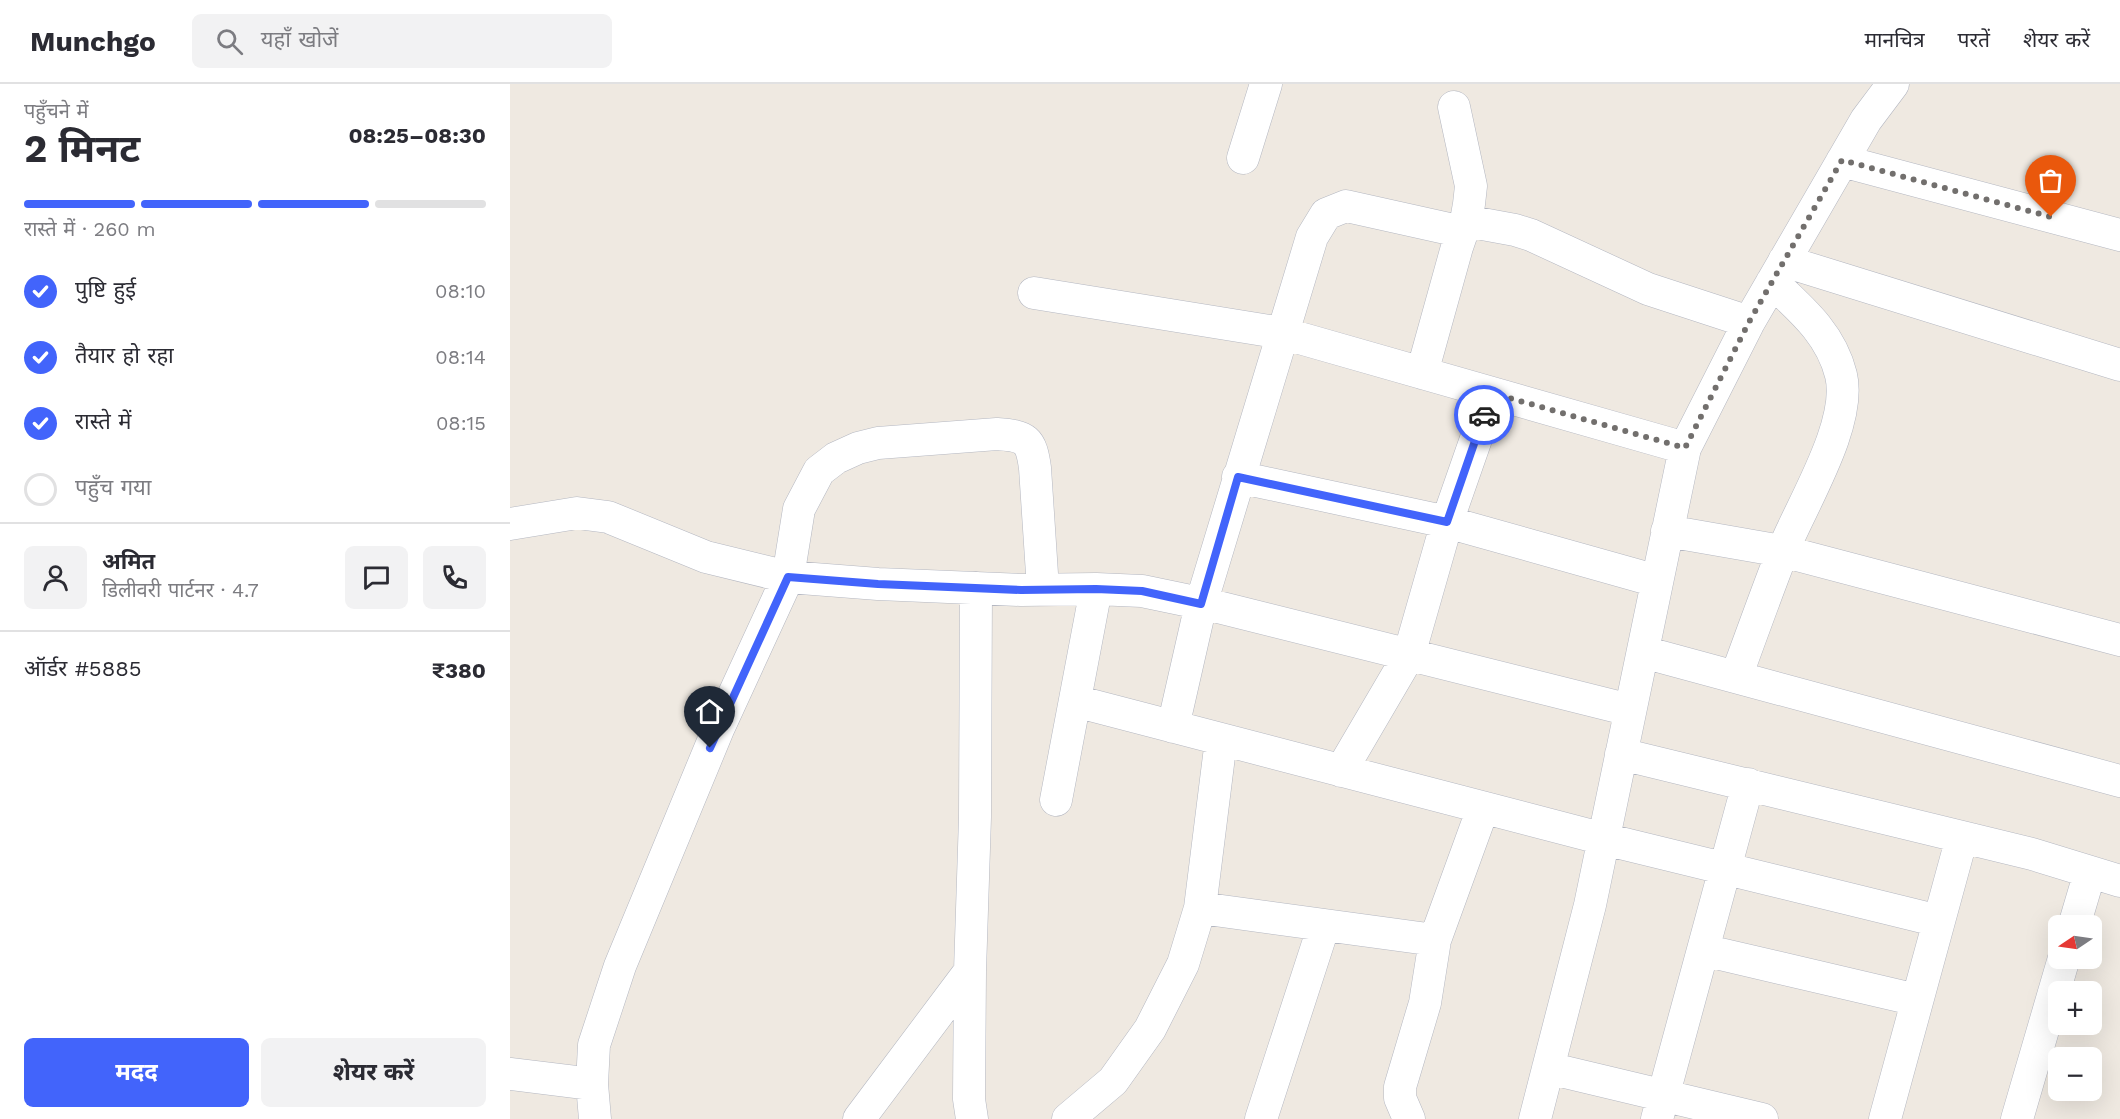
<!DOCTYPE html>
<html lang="hi">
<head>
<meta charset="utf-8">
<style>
	:root { --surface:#fff; --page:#f2f2f3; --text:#2b2b33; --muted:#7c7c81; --line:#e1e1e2; --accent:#4264fb }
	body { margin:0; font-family:"Work Sans","Noto Sans Devanagari",sans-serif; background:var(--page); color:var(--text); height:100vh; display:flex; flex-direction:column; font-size:22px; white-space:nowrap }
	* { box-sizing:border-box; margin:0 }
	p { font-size:20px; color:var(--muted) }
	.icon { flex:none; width:33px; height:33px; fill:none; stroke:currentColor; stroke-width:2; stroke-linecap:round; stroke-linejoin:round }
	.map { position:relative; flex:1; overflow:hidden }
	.drawer { display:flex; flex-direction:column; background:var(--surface); width:510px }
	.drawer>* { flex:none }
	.needle { width:39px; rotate:257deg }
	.fabs { position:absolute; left:1538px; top:831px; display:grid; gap:12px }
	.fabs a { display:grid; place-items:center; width:54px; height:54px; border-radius:9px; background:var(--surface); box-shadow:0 6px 24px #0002; font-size:30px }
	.pin { position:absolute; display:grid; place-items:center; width:51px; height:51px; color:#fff; margin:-62px -26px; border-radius:50% 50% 50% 0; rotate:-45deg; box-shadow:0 0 6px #0007 }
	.pin .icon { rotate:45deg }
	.courier { position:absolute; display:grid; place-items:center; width:60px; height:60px; margin:-30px; border:4px solid #4264fb; border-radius:50%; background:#fff; color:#222; box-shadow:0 2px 8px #0007 }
	.summary em { font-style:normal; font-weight:700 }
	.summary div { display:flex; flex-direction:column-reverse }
	.summary { display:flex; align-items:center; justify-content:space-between; height:102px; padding:0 24px }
	h1 { font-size:39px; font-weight:700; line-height:45px }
	.bar { display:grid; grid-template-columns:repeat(4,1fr); gap:9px 6px; align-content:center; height:72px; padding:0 24px }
	.bar i { height:8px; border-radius:4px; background:var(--line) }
	.bar .on { background:var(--accent) }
	.bar p { grid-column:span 4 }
	.line { display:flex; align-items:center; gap:15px; padding:0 24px; border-top:2px solid var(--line) }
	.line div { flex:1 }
	.round { display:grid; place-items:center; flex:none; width:63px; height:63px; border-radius:9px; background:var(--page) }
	ol { padding:0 24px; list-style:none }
	li { display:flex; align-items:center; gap:18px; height:66px }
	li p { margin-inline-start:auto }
	li .icon { padding:6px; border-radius:50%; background:var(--accent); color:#fff; stroke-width:4 }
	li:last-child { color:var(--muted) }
	li i { width:33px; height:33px; border:3px solid var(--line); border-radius:50% }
	.action { display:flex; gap:12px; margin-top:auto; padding:12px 24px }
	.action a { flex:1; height:69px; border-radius:9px; background:var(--accent); color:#fff; font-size:24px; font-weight:700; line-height:69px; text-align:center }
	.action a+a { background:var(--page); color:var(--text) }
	header { display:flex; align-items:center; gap:36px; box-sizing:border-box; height:84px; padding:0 30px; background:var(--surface); border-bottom:2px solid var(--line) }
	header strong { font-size:28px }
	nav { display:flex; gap:33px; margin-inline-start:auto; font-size:21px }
	.search { width:420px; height:54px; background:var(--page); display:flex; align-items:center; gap:15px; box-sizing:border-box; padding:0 21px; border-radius:9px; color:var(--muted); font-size:22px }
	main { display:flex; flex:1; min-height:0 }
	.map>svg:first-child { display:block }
</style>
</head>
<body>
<header>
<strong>Munchgo</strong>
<div class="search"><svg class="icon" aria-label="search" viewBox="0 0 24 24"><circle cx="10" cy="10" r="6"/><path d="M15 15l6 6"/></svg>यहाँ खोजें</div>
<nav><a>मानचित्र</a><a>परतें</a><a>शेयर करें</a></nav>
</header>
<main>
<section class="drawer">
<div class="summary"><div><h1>2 मिनट</h1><p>पहुँचने में</p></div><em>08:25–08:30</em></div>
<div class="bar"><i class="on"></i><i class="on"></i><i class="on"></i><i></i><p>रास्ते में · 260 m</p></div>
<ol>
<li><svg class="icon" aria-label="check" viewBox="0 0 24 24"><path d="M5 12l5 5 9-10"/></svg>पुष्टि हुई<p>08:10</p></li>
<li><svg class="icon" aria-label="check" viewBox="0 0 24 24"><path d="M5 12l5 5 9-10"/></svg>तैयार हो रहा<p>08:14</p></li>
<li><svg class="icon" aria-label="check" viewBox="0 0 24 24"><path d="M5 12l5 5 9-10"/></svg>रास्ते में<p>08:15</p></li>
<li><i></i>पहुँच गया</li>
</ol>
<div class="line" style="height:108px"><a class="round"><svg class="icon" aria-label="person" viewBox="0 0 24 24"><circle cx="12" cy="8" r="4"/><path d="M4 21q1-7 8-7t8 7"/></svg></a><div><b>अमित</b><p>डिलीवरी पार्टनर · 4.7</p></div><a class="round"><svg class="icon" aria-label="chat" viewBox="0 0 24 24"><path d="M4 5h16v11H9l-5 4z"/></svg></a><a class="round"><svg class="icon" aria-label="phone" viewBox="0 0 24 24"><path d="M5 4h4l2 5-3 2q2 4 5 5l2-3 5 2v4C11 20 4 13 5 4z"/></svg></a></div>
<div class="line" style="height:78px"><div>ऑर्डर #5885</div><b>₹380</b></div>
<div class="action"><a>मदद</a><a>शेयर करें</a></div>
</section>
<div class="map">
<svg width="1610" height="1035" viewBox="0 0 1610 1035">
	<rect width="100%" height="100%" fill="#efe9e1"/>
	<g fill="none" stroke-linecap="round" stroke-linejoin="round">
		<!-- minor casing -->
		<g stroke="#b4b7c1" stroke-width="33">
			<path id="minor" d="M 733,74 L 756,0
				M 1332,77 L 1610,151
				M 956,137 L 1005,146 L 1021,151 L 1138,205 L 1239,238
				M 1274,177 L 1610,281
				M 524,209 L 772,249 L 1175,364
				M 912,289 L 947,163 L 956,137 L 959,120 L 961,102 L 944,23
				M 728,393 L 937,438 L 1147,497
				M 0,440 L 67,429 L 98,433 L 196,473 L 278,493 L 368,500 L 511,506 L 586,505 L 632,507 L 704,522 L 1120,626
				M 1157,447 L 1272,467 L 1610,556
				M 1133,568 L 1610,697
				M 1226,593 C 1241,552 1256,510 1272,469 C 1290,423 1343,340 1331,291 C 1321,250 1291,225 1262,198
				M 565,617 L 1094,755 L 1429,837
				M 663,643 L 691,520 L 802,153 L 816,130 L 836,122 L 953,148
				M 1111,670 L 1522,770 L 1610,797
				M 831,687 L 899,571 L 937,438 L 982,309
				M 546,716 L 586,505
				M 690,824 L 925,856
				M 1564,842 L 1580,788
				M 1193,866 L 1407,916
				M 1038,984 L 1252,1035
				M 0,990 L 82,1000
				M 85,1035 L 82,1000 L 84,961 L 110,882 L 209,643 L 278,493 L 289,425 L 309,387 L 326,374 L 348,364 L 368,359 L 487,350 C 516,352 521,355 525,384 L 533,505
				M 349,1035 L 460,887
				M 462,1035 L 459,1015 L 460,887 L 465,733 L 466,504
				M 558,1035 L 603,997 L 640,945 L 673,880 L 690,824 L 711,656
				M 751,1035 L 814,841
				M 899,1035 L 890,1014 L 890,1003 L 915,919 L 925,856 L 973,724
				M 1025,1035 L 1080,821 L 1175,364 L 1239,238 L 1356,36 L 1383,0
				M 1147,1035 L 1238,700
				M 1375,1035 L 1452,753
				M 1507,1035 L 1554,874"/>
		</g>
		<!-- minor -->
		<use href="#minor" stroke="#fff" stroke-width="32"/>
	</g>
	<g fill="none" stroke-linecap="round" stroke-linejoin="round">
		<!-- done -->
		<path stroke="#726f6d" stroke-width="6" stroke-dasharray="0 10.8" d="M 974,331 L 982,309 L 1175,364 L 1239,238 L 1332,76 L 1541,133"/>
		<!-- route -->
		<path stroke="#4264fb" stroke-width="8" d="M 200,664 L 278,493 L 368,500 L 511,506 L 586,505 L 632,507 L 691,520 L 728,393 L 937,438 L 974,331"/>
	</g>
</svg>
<div class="fabs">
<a><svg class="needle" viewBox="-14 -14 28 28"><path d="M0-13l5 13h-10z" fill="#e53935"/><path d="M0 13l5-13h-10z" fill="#7c7c81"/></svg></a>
<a>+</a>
<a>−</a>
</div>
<div class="pin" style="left:1541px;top:133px;background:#ea580c"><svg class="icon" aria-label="bag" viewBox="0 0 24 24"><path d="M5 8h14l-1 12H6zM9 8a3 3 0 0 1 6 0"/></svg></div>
<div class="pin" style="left:200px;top:664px;background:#1f2937"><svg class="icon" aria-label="home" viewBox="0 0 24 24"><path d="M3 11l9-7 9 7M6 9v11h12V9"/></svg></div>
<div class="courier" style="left:974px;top:331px"><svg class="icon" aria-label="car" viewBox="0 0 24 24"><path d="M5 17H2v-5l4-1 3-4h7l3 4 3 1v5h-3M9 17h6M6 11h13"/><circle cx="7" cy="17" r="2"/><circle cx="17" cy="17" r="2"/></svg></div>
</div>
</main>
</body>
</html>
